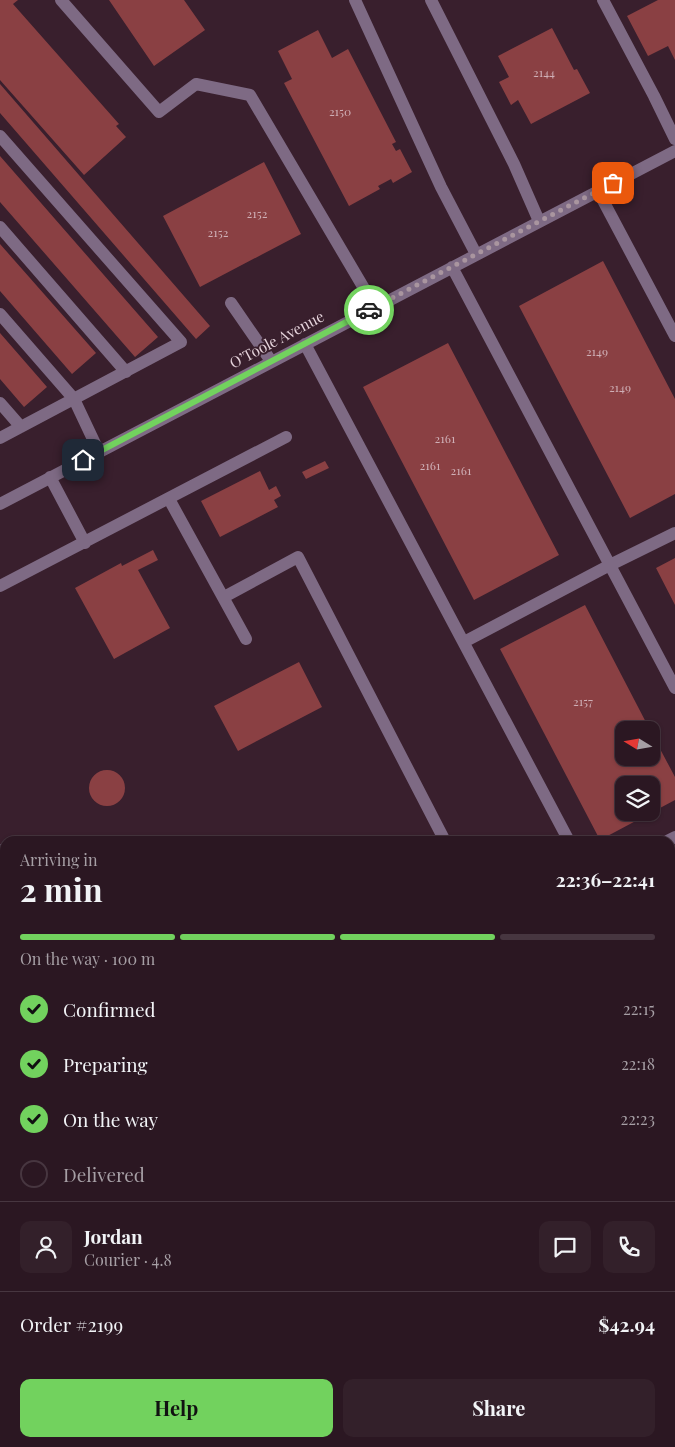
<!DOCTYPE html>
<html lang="en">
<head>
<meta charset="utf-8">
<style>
	:root { --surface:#2b1722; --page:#33202a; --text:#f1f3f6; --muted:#a69fa5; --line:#473640; --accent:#72d25e }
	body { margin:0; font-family:"Playfair Display",serif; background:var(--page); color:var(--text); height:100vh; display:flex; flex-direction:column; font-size:19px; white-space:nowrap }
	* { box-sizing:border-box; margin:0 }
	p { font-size:16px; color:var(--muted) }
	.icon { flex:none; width:28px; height:28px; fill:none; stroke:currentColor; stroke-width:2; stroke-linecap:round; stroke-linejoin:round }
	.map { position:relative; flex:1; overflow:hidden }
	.details { position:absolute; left:0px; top:836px; width:675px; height:611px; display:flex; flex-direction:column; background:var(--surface); border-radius:15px 15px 0 0; box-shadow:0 1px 4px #0004,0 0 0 1px var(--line) }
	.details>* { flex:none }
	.needle { width:32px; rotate:281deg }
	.controls { position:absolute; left:615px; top:721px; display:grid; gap:10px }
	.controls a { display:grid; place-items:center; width:45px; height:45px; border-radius:10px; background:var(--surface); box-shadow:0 1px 4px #0004,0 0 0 1px var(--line); font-size:25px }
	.pin { position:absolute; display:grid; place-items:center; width:42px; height:42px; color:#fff; margin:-21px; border-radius:10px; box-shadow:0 2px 8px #0006 }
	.courier { position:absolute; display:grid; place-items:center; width:50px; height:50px; margin:-25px; border:4px solid #72d25e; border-radius:50%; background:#fff; color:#222; box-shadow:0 1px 6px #0007 }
	.headline em { font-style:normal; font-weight:700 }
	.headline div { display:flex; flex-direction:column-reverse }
	.headline { display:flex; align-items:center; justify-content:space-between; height:85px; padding:0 20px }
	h1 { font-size:32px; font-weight:700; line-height:38px }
	.bar { display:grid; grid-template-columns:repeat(4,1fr); gap:8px 5px; align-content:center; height:60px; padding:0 20px }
	.bar i { height:6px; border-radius:4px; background:var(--line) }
	.bar .on { background:var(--accent) }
	.bar p { grid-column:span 4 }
	.line { display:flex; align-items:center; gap:12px; padding:0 20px; border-top:1px solid var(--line) }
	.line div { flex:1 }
	.round { display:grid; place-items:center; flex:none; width:52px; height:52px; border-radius:10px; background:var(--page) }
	ol { padding:0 20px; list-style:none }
	li { display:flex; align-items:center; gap:15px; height:55px }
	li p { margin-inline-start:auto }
	li .icon { padding:5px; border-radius:50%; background:var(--accent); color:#111; stroke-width:4 }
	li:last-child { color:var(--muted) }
	li i { width:28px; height:28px; border:2px solid var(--line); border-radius:50% }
	.primary-button { display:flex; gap:10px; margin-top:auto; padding:10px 20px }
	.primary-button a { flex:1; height:58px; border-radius:10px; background:var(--accent); color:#111; font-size:20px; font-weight:700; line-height:58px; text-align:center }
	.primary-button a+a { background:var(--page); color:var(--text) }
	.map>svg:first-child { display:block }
</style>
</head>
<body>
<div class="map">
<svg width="675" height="1447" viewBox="0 0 675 1447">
	<rect width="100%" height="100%" fill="#391f2d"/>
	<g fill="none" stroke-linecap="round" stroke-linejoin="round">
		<!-- river -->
		<path stroke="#4d4584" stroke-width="39" d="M 670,1257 L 675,1253
			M 481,1447 L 484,1442"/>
	</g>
	<!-- building -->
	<path fill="#8a4043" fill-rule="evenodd" d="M 0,0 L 18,0 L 13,4 L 119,124 L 116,126 L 126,137 L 84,175 L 0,80 Z
		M 109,0 L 184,0 L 205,30 L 154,66 Z
		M 658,0 L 675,0 L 675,60 L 668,46 L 648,56 L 627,16 Z
		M 552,28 L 574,70 L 577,69 L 590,93 L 531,124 L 518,100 L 511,105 L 499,82 L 509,77 L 498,56 Z
		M 318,30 L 332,58 L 348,49 L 396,142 L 392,144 L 396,151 L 400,149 L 412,172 L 393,183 L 391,179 L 378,186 L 380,189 L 349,206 L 284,83 L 292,79 L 278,51 Z
		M 0,84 L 210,326 L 196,339 L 0,113 Z
		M 0,156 L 158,337 L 135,357 L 0,202 Z
		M 264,162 L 301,234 L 200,287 L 163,216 Z
		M 0,244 L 96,353 L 72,374 L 0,291 Z
		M 603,261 L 675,399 L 675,494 L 630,518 L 519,306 Z
		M 0,333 L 47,387 L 24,407 L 0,379 Z
		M 448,343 L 559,555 L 474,600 L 363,387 Z
		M 325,461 L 329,468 L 306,479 L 302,472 Z
		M 260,471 L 269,490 L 276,486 L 281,496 L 274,500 L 278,507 L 220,537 L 201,501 Z
		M 153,550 L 158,560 L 138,570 L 170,628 L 114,659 L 75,588 L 121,563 L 122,566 Z
		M 675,558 L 675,605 L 656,568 Z
		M 585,605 L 650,730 L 624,730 L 624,758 L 651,758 L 651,732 L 675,777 L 675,800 L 600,840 L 500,649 ZM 624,785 L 651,785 L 651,812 L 624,812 Z
		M 299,662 L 322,707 L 238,751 L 214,706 Z
		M89 788a18 18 0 1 1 36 0a18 18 0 1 1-36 0Z
		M 675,890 L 675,963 L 670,953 L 670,893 Z"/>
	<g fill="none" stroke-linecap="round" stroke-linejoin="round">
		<!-- minor -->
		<path stroke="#7e6a84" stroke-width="12" d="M 61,0 L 159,112 L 196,84 L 250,95 L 375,307
			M 355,0 L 441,187 L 476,254
			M 431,0 L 514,164 L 539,221
			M 603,0 L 654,96 L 675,139
			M 0,136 L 181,342 L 0,438
			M 598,191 L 675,336
			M 0,227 L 126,372
			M 452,267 L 675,688
			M 231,303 L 271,361
			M 0,314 L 74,399 L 99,452
			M 305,344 L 569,841
			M 0,403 L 21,427
			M 50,477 L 85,543
			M 169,499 L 246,639
			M 0,504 L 675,151
			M 0,586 L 286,437
			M 224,597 L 298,557 L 445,841
			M 464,642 L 610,565 L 675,533
			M 667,841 L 675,837
			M 0,850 L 5,860
			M 670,1032 L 675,1042
			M 670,1134 L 675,1130
			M 204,1442 L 207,1447
			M 11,1447 L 11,1442
			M 229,1447 L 234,1442
			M 357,1447 L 361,1442"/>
	</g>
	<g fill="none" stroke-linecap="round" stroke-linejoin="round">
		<!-- done -->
		<path stroke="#a9959f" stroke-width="5" stroke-dasharray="0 9" d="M 369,310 L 613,183"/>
		<!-- route -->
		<path stroke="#72d25e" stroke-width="6" d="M 83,460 L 369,310"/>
	</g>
	<g text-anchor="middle" stroke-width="4" stroke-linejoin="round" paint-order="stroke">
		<!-- number labels -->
		<g font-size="12" fill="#cfafb6">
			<text x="544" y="77">2144</text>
			<text x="340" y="116">2150</text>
			<text x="257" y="218">2152</text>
			<text x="218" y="237">2152</text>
			<text x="597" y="356">2149</text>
			<text x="620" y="392">2149</text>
			<text x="445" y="443">2161</text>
			<text x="430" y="470">2161</text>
			<text x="461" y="475">2161</text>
			<text x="583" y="706">2157</text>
		</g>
		<!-- street labels -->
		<g font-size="15" fill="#e6d4dc" stroke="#391f2d">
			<text transform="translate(277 340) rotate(-28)" y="5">O’Toole Avenue</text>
		</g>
	</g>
</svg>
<div class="controls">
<a><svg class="needle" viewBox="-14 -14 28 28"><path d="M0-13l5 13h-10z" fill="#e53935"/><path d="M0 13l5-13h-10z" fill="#a69fa5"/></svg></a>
<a><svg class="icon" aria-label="layers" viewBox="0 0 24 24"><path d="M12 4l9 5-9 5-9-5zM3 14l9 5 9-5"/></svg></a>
</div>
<div class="pin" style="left:613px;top:183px;background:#ea580c"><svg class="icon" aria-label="bag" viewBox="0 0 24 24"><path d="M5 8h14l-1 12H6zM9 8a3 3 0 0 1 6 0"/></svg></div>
<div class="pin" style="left:83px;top:460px;background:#1f2937"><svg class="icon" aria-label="home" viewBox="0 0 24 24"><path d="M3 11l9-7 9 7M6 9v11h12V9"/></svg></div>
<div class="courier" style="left:369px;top:310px"><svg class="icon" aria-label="car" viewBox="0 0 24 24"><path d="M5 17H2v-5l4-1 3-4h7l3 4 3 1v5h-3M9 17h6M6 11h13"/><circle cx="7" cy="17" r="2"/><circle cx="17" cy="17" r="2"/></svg></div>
<section class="details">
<div class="headline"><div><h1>2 min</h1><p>Arriving in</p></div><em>22:36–22:41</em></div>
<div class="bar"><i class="on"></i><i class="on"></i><i class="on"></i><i></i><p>On the way · 100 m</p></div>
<ol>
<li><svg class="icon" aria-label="check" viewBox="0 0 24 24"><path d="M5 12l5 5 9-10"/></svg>Confirmed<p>22:15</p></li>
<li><svg class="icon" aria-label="check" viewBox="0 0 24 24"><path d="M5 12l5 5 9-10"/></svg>Preparing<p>22:18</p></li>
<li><svg class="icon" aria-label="check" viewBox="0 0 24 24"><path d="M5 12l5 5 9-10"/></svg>On the way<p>22:23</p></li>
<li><i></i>Delivered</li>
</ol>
<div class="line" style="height:90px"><a class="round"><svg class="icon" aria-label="person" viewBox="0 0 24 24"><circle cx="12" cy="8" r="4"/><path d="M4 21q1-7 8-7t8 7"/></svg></a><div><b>Jordan</b><p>Courier · 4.8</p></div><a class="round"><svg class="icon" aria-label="chat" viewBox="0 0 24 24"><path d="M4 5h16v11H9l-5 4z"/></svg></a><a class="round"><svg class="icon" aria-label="phone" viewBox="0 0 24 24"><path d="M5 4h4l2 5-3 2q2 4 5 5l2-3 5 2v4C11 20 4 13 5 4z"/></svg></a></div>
<div class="line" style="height:65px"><div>Order #2199</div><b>$42.94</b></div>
<div class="primary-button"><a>Help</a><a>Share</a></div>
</section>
</div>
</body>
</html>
